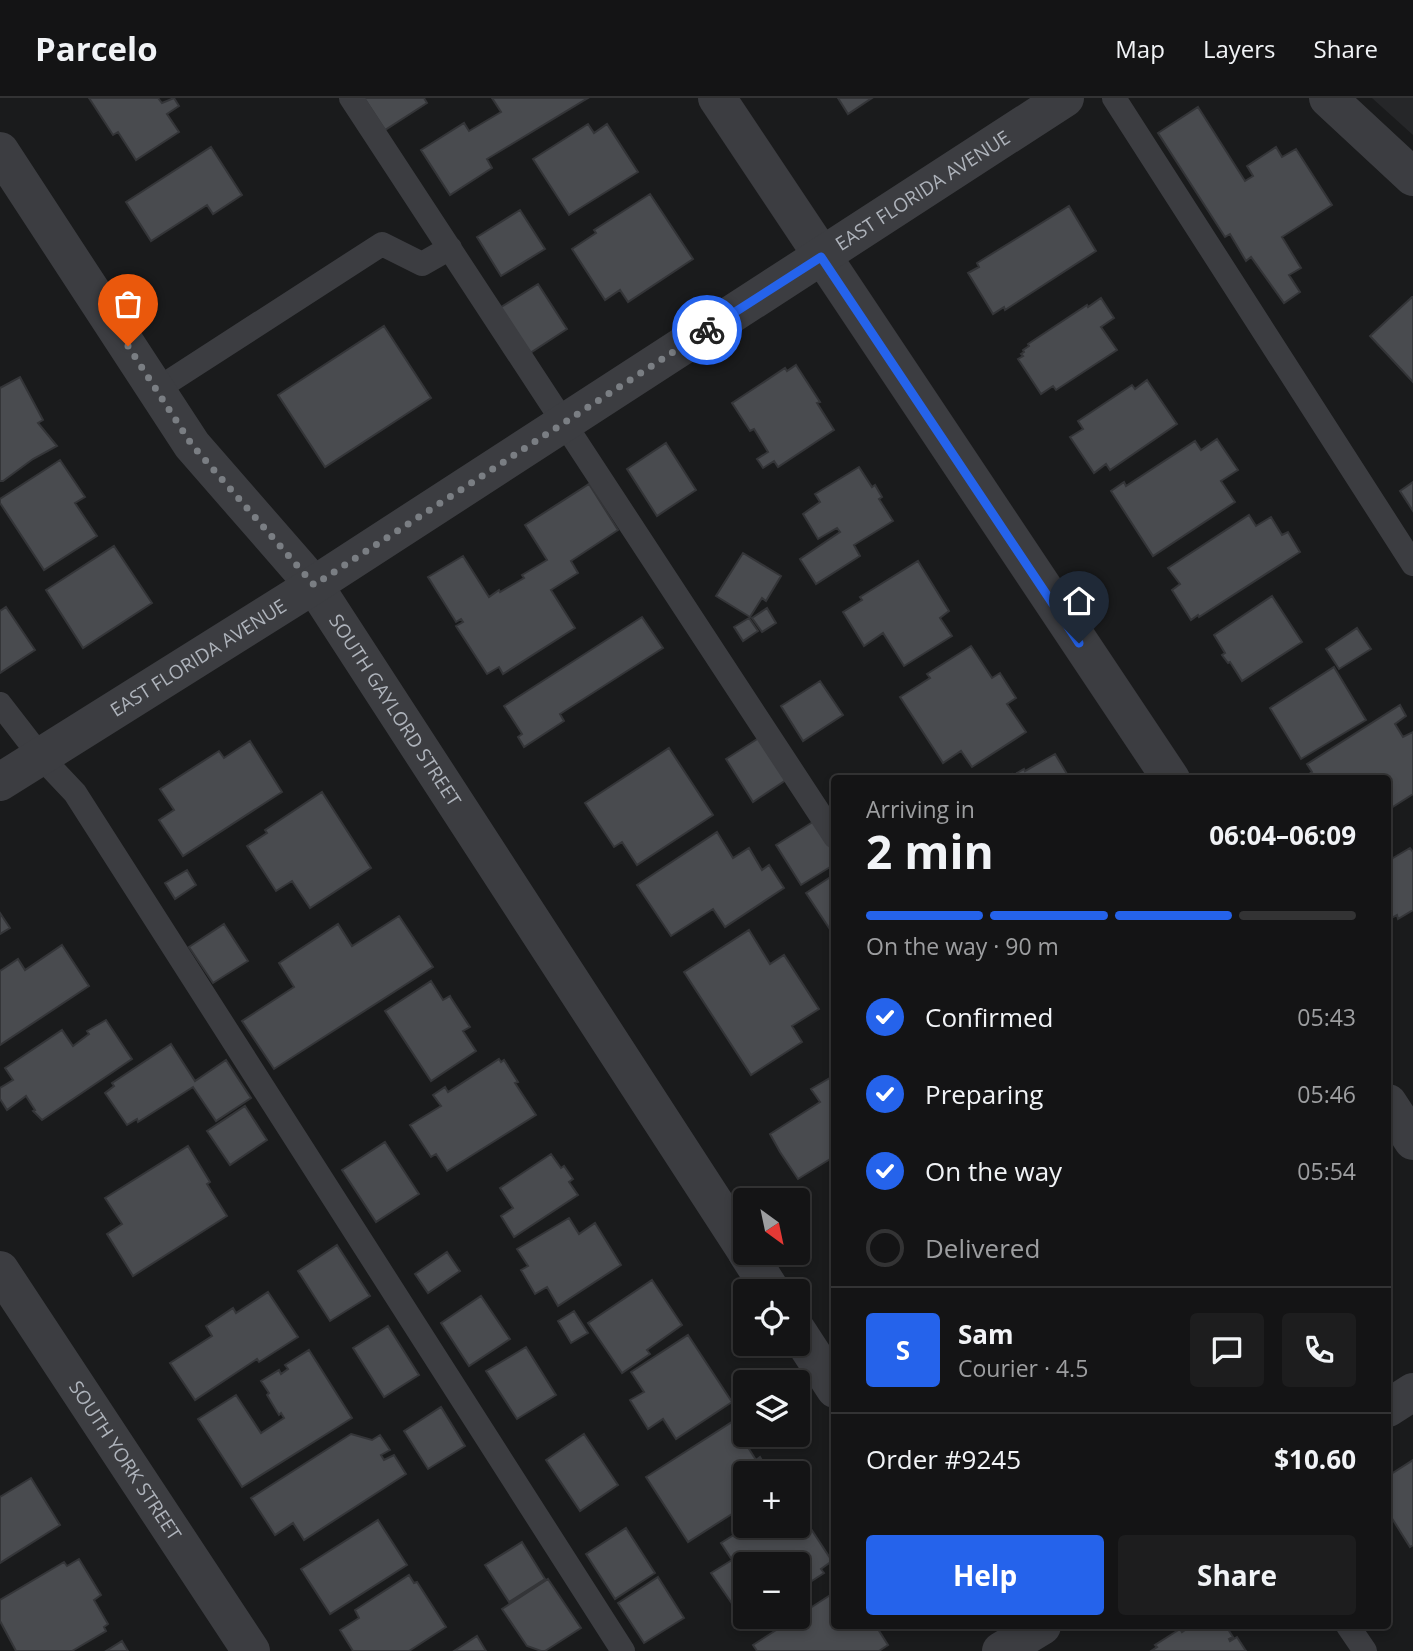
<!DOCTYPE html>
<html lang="en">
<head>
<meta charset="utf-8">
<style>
	:root { --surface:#141415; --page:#1d1d1e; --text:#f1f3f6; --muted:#9d9ea0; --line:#333334; --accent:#2563eb }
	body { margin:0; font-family:"Open Sans",sans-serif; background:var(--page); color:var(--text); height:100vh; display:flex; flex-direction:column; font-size:26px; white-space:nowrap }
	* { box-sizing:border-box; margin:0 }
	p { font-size:23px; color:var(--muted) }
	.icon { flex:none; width:38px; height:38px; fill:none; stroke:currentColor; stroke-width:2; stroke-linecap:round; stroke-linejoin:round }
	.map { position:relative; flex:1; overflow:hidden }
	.side { position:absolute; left:831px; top:677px; width:560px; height:854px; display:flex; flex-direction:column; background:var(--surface); border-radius:7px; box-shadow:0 4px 10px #0003,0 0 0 2px var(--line) }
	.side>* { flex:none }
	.needle { width:46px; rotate:147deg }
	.tools { position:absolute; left:733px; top:1090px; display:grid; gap:14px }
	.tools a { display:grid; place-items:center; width:77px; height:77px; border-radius:7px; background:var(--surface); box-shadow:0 4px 10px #0003,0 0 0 2px var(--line); font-size:35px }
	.pin { position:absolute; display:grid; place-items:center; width:60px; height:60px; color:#fff; margin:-72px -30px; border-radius:50% 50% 50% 0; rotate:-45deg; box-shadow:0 0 7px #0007 }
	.pin .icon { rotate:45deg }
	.courier { position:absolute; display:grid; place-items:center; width:70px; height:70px; margin:-35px; border:5px solid #2563eb; border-radius:50%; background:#fff; color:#222; box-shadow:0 2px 9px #0007 }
	.summary em { font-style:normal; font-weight:700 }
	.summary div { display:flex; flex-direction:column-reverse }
	.summary { display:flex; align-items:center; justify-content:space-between; height:119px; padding:0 35px }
	h1 { font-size:46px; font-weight:700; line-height:52px }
	.bar { display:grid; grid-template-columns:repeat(4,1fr); gap:10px 7px; align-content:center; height:84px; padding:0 35px }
	.bar i { height:9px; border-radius:5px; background:var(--line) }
	.bar .selected { background:var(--accent) }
	.bar p { grid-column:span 4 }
	.line { display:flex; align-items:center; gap:18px; padding:0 35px; border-top:2px solid var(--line) }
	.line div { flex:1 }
	.round { display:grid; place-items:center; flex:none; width:74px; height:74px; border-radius:7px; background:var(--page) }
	ol { padding:0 35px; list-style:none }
	li { display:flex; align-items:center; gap:21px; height:77px }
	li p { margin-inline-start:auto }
	li .icon { padding:7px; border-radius:50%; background:var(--accent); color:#fff; stroke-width:4 }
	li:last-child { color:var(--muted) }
	li i { width:38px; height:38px; border:4px solid var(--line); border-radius:50% }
	.action { display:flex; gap:14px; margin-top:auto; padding:14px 35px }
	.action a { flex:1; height:80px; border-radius:7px; background:var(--accent); color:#fff; font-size:28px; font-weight:700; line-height:80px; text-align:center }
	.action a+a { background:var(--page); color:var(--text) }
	header { display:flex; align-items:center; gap:42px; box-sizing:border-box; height:98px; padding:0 35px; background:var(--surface); border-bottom:2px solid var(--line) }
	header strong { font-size:33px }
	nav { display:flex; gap:38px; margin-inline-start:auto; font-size:24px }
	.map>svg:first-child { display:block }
</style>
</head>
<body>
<header>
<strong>Parcelo</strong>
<nav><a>Map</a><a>Layers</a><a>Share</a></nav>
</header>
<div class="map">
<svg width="1413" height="1553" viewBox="0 0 1413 1553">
	<rect width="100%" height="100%" fill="#1a1b1c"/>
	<!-- built -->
	<path fill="#262729" d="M 1372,0 L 1413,0 L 1413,37 Z"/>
	<!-- building -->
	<path fill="#494b4f" stroke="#343538" stroke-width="2" d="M 89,0 L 158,0 L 162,5 L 174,0 L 179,8 L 167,16 L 179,34 L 136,62 L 118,34 L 113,37 Z
		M 364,0 L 424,0 L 427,5 L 385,32 Z
		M 492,0 L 588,0 L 487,61 L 492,70 L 450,97 L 421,52 L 464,25 L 469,33 L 501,14 Z
		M 838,0 L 872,0 L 848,16 Z
		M 1198,9 L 1245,83 L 1253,78 L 1247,68 L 1276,49 L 1282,59 L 1296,51 L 1332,107 L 1282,139 L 1301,170 L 1289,177 L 1300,194 L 1284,205 L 1251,159 L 1246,163 L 1230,136 L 1225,139 L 1158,35 Z
		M 588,26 L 594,35 L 607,26 L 638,74 L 569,117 L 533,61 Z
		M 211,49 L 242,97 L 213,116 L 207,107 L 151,143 L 126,104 Z
		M 650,96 L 693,161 L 628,204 L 620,192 L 605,202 L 572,151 L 596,135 L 594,132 Z
		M 1069,108 L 1096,153 L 1005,212 L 1004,209 L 993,216 L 968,175 L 979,169 L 977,165 Z
		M 520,112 L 545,151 L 501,178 L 477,139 Z
		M 538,186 L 567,231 L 527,257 L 498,211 Z
		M 1412,199 L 1413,199 L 1413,284 L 1370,238 Z
		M 1101,200 L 1114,220 L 1101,229 L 1117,252 L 1056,292 L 1053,288 L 1041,296 L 1018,261 L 1023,258 L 1021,256 L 1024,254 L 1023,252 L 1029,248 L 1028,246 L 1087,207 L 1088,209 Z
		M 384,228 L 431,300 L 325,369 L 278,297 Z
		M 796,267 L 820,304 L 817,305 L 834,332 L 778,369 L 774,363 L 763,370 L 757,361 L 768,354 L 754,331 L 750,333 L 732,305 L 785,270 L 787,273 Z
		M 20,279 L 43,322 L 38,325 L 57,348 L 33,361 L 3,383 L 0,383 L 0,290 Z
		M 1147,282 L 1177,326 L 1110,372 L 1106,366 L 1094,375 L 1070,339 L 1083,331 L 1078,323 L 1132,287 L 1135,291 Z
		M 1217,341 L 1238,372 L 1221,383 L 1235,404 L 1153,458 L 1111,393 L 1124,384 L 1126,388 L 1195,343 L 1201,352 Z
		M 666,345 L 696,392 L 657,418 L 627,371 Z
		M 60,362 L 85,399 L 75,405 L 97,438 L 44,472 L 0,405 L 0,401 Z
		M 859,369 L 872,389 L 875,387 L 882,399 L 879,401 L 893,423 L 854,447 L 860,458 L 816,486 L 800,461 L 840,434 L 837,430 L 818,441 L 803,416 L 820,404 L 815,396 Z
		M 1413,384 L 1413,413 L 1400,393 Z
		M 589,386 L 618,432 L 571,463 L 578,475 L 551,492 L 575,530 L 503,576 L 499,569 L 487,576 L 456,528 L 463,524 L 461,521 L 456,524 L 428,479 L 463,458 L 489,499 L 499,492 L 500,494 L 524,480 L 522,477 L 547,462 L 525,427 Z
		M 1249,417 L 1256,428 L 1271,419 L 1282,437 L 1288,434 L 1300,454 L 1199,519 L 1198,517 L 1191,522 L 1172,492 L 1180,486 L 1168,470 Z
		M 114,448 L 152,505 L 83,550 L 46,492 Z
		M 743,455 L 781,478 L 766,503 L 762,500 L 750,519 L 716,498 Z
		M 918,463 L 949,513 L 940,520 L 952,538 L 904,568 L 883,535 L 864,548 L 843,514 L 862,502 L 860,499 Z
		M 1272,498 L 1302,544 L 1242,583 L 1230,564 L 1228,565 L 1222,557 L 1225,555 L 1214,537 Z
		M 6,509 L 35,552 L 0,575 L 0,513 Z
		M 767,510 L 776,525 L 762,534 L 752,520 Z
		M 642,519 L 663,550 L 560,616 L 564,623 L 524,649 L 518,639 L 522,636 L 504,608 Z
		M 749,520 L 758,533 L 743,543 L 734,529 Z
		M 1357,530 L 1371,551 L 1339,571 L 1326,551 Z
		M 971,548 L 992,580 L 1000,575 L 1016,600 L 1007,606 L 1026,634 L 972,669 L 961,653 L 943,665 L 900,599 L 930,580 L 927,576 Z
		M 1334,569 L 1366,622 L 1301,661 L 1270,610 Z
		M 820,583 L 843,617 L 803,643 L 781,608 Z
		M 1400,607 L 1406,618 L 1395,626 L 1403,639 L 1413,634 L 1413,696 L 1388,712 L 1388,681 L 1308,681 L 1306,678 L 1312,674 L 1307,666 Z
		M 765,636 L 792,678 L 753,704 L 726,661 Z
		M 250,643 L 282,694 L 183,758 L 159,722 L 174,712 L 160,691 L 219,653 L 224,660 Z
		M 669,650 L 713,717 L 637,767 L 622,744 L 614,749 L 585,705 Z
		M 1055,656 L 1070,681 L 1005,681 L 1012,676 L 1015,680 L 1018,677 L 1017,675 L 1024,671 L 1025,673 Z
		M 322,694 L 371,770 L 310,810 L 292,783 L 276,793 L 247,748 L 267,735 L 265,732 Z
		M 819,720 L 835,745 L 835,766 L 801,787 L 776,747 Z
		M 717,734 L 733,760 L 749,750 L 762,772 L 769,767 L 784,790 L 725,829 L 713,811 L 671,838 L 637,787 Z
		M 1410,750 L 1413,754 L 1413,812 L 1398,821 L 1397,817 L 1388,822 L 1388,763 Z
		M 187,772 L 196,787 L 175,801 L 165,785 Z
		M 835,776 L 835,839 L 806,795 Z
		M 0,815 L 10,830 L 0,836 Z
		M 399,818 L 433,869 L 274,971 L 242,923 L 294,889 L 279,865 L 338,826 L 352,848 Z
		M 224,826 L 248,863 L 213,885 L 189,849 Z
		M 749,832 L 770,866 L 784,857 L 819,911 L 792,928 L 802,944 L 751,977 L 684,874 Z
		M 62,847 L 89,888 L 0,947 L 0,873 L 18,861 L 25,872 Z
		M 431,883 L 443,902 L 450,898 L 451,900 L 470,929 L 463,933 L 476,953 L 431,983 L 385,913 Z
		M 106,922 L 132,961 L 42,1022 L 33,1013 L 35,1012 L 26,998 L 7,1012 L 0,1001 L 0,990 L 13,982 L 5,970 L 62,932 L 73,948 L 89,936 L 87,933 Z
		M 171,946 L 195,983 L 226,962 L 251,1000 L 216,1023 L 193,989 L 138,1024 L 137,1021 L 127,1027 L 105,995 L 114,988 L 112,985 Z
		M 499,961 L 501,964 L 504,962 L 518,984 L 515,985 L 536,1017 L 447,1073 L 436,1056 L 431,1059 L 410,1027 L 441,1008 L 433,997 L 445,989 L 448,994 Z
		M 835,977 L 835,1058 L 798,1081 L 780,1054 L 770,1036 L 820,1004 L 811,991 Z
		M 245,1008 L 267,1042 L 230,1067 L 207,1033 Z
		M 385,1044 L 419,1096 L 376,1124 L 342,1072 Z
		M 188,1048 L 210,1084 L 207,1086 L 227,1118 L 133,1178 L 107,1136 L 122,1126 L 105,1100 Z
		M 551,1056 L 561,1070 L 564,1068 L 573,1081 L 569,1084 L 578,1097 L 514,1139 L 501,1118 L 513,1110 L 500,1090 Z
		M 569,1120 L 579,1136 L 595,1125 L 621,1167 L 558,1208 L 547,1189 L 535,1196 L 521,1172 L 528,1168 L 517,1151 Z
		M 337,1147 L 370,1198 L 330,1223 L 298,1173 Z
		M 447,1154 L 460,1173 L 428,1195 L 415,1176 Z
		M 652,1182 L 682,1227 L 647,1252 L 650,1256 L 622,1275 L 588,1225 Z
		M 268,1194 L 298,1239 L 259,1264 L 257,1261 L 195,1302 L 170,1265 L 212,1238 L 206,1228 L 233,1210 L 236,1215 Z
		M 481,1198 L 510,1241 L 469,1268 L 441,1225 Z
		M 574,1213 L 588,1235 L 571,1245 L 558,1223 Z
		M 388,1228 L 419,1277 L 384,1299 L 353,1250 Z
		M 688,1237 L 732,1304 L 676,1341 L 663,1321 L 648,1331 L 630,1302 L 644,1294 L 631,1274 Z
		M 526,1249 L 556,1297 L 517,1321 L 486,1273 Z
		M 309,1252 L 352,1320 L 242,1389 L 198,1321 L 236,1297 L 261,1335 L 284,1320 L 281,1315 L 279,1317 L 267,1297 L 269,1295 L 261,1283 L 279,1272 L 281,1276 L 288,1271 L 285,1267 Z
		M 441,1309 L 465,1348 L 428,1371 L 404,1333 Z
		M 732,1324 L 756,1362 L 760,1359 L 770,1376 L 746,1376 L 746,1407 L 688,1444 L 646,1379 Z
		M 351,1336 L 372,1342 L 380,1337 L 390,1352 L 381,1357 L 384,1362 L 394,1357 L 406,1376 L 304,1442 L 293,1425 L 275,1437 L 251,1400 Z
		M 584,1336 L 618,1387 L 580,1413 L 546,1362 Z
		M 1413,1362 L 1413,1447 L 1410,1449 L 1388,1414 L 1388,1378 Z
		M 31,1380 L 60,1427 L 0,1465 L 0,1399 Z
		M 798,1411 L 832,1463 L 821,1471 L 824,1475 L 798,1492 L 798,1466 L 746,1466 L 746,1519 L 757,1519 L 746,1526 L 711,1475 L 732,1462 L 721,1445 L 748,1428 L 798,1428 Z
		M 378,1422 L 407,1467 L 330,1516 L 301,1471 Z
		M 626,1430 L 655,1475 L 615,1501 L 586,1456 Z
		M 522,1444 L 545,1481 L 509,1504 L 485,1467 Z
		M 79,1461 L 101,1497 L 94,1502 L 108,1526 L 104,1529 L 106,1533 L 72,1553 L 16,1553 L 0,1523 L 0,1502 L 64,1464 L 67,1468 Z
		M 409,1477 L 414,1485 L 417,1484 L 446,1529 L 409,1553 L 353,1553 L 340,1532 L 359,1520 L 355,1512 Z
		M 658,1479 L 684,1520 L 644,1545 L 618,1505 Z
		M 548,1481 L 581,1530 L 545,1553 L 541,1553 L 527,1548 L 502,1511 Z
		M 835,1494 L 835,1528 L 858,1528 L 860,1531 L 865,1528 L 876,1528 L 888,1547 L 879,1553 L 757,1553 L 753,1547 Z
		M 1191,1528 L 1226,1528 L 1233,1539 L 1229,1541 L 1230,1543 L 1237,1539 L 1246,1553 L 1151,1553 L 1157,1549 L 1155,1547 L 1180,1531 L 1182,1534 Z
		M 477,1538 L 486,1553 L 454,1553 Z
		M 122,1543 L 128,1553 L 106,1553 Z"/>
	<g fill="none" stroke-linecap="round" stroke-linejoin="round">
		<!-- lane -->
		<path stroke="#3c3d41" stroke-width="24" d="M 351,0 L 835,739
			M 1114,0 L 1413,466
			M 156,292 L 382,146 L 422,166 L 450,150
			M 0,606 L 41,659 L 75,695 L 623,1553
			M 1348,1528 L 1365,1553"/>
		<!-- street -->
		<g stroke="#3c3d41" stroke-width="38">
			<path d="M 717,0 L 1171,681"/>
			<path d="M 1328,0 L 1413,79"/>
			<path id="s1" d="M 0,53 L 192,347 L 314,487 L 746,1153"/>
			<path id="s2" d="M 0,684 L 314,487 L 1065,0"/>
			<path d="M 1388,1005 L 1413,1043"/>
			<path d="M 747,1155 L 772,1194"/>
			<path id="s3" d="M 0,1172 L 251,1553"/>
			<path d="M 798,1234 L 835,1291"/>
			<path d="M 1388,1310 L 1413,1294"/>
			<path d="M 1001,1553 L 1042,1528"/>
		</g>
	</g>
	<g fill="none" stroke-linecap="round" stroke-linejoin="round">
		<!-- done -->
		<path stroke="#7a7e83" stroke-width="7" stroke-dasharray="0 12.6" d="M 128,248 L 192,347 L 314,487 L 707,232"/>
		<!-- route -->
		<path stroke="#2563eb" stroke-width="9" d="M 707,232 L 821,159 L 1079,545"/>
	</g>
	<g text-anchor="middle" stroke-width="6" stroke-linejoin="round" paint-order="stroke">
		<!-- street labels -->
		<g font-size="19" fill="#aeb3bb" stroke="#151517">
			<text dy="7" stroke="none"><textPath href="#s2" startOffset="1096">EAST FLORIDA AVENUE</textPath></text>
			<text dy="7" stroke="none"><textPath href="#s2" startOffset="234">EAST FLORIDA AVENUE</textPath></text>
			<text dy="7" stroke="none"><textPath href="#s1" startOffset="686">SOUTH GAYLORD STREET</textPath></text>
			<text dy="7" stroke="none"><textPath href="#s3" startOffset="228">SOUTH YORK STREET</textPath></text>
		</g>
	</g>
</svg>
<div class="tools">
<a><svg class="needle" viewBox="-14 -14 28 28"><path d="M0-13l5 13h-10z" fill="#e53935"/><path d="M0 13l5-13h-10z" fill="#9d9ea0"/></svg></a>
<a><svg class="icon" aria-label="locate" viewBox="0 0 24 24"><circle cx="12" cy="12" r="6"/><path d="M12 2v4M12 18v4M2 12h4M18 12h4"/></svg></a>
<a><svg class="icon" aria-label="layers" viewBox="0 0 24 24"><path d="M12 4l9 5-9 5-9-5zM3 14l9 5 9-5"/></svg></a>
<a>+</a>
<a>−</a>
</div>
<div class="pin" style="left:128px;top:248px;background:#ea580c"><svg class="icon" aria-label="bag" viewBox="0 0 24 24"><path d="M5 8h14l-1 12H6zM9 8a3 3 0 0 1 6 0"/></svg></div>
<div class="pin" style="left:1079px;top:545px;background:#1f2937"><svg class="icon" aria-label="home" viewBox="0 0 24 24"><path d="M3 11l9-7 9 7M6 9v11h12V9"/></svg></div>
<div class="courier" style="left:707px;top:232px"><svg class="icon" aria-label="bike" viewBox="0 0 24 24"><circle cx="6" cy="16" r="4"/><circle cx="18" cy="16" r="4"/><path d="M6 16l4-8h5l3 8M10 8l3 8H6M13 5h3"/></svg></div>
<section class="side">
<div class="summary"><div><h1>2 min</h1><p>Arriving in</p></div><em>06:04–06:09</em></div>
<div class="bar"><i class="selected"></i><i class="selected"></i><i class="selected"></i><i></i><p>On the way · 90 m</p></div>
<ol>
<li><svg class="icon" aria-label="check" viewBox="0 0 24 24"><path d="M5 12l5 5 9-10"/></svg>Confirmed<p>05:43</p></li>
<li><svg class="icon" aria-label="check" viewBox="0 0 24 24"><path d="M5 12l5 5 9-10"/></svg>Preparing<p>05:46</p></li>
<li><svg class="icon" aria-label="check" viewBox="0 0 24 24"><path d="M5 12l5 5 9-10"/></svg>On the way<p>05:54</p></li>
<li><i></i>Delivered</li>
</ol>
<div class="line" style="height:126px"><b class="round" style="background:var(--accent);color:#fff">S</b><div><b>Sam</b><p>Courier · 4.5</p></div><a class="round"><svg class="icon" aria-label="chat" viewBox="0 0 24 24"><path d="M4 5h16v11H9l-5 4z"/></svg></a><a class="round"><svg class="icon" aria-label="phone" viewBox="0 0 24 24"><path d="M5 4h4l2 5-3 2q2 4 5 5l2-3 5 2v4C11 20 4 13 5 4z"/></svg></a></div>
<div class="line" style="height:91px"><div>Order #9245</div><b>$10.60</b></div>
<div class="action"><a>Help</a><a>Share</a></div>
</section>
</div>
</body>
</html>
